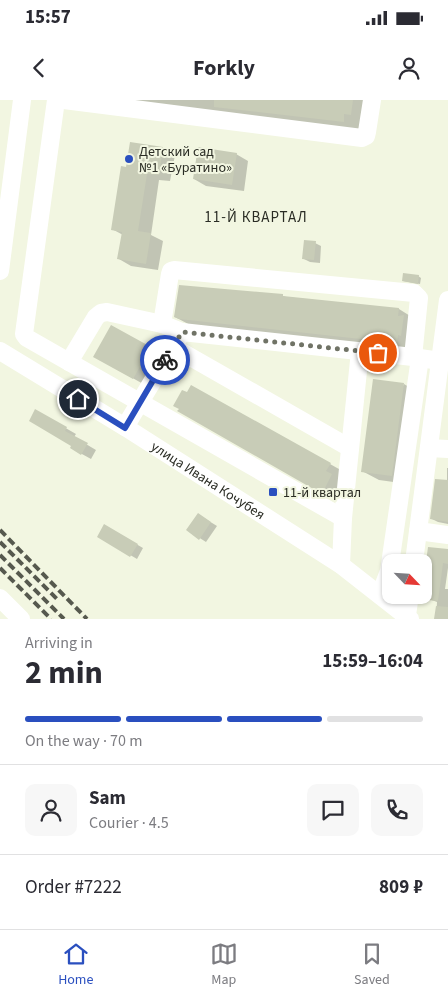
<!DOCTYPE html>
<html lang="en">
<head>
<meta charset="utf-8">
<style>
	:root { --surface:#fff; --page:#f7f7f7; --text:#2b2b33; --muted:#7c7c81; --line:#e1e1e2; --accent:#2a4fbf }
	body { margin:0; font-family:"Source Sans 3",sans-serif; background:var(--page); color:var(--text); height:100vh; display:flex; flex-direction:column; font-size:19px; white-space:nowrap }
	* { box-sizing:border-box; margin:0 }
	p { font-size:16px; color:var(--muted) }
	.icon { flex:none; width:28px; height:28px; fill:none; stroke:currentColor; stroke-width:2; stroke-linecap:round; stroke-linejoin:round }
	.map { position:relative; height:519px; overflow:hidden }
	.side { display:flex; flex-direction:column; background:var(--surface); flex:1 }
	.side>* { flex:none }
	.needle { width:32px; rotate:115deg }
	.controls { position:absolute; left:382px; top:454px; display:grid; gap:10px }
	.controls a { display:grid; place-items:center; width:50px; height:50px; border-radius:10px; background:var(--surface); box-shadow:0 1px 4px #0004; font-size:25px }
	.pin { position:absolute; display:grid; place-items:center; width:42px; height:42px; color:#fff; margin:-21px; border:2px solid #fff; border-radius:50%; box-shadow:0 1px 5px #0007 }
	.courier { position:absolute; display:grid; place-items:center; width:50px; height:50px; margin:-25px; border:4px solid #2a4fbf; border-radius:50%; background:#fff; color:#222; box-shadow:0 1px 6px #0007 }
	.summary em { font-style:normal; font-weight:700 }
	.summary div { display:flex; flex-direction:column-reverse }
	.summary { display:flex; align-items:center; justify-content:space-between; height:85px; padding:0 25px }
	h1 { font-size:32px; font-weight:700; line-height:38px }
	.bar { display:grid; grid-template-columns:repeat(4,1fr); gap:8px 5px; align-content:center; height:60px; padding:0 25px }
	.bar i { height:6px; border-radius:4px; background:var(--line) }
	.bar .selected { background:var(--accent) }
	.bar p { grid-column:span 4 }
	.line { display:flex; align-items:center; gap:12px; padding:0 25px; border-top:1px solid var(--line) }
	.line div { flex:1 }
	.round { display:grid; place-items:center; flex:none; width:52px; height:52px; border-radius:10px; background:var(--page) }
	.status { display:flex; justify-content:space-between; align-items:center; height:35px; padding:0 25px; background:var(--surface); direction:ltr }
	.status svg { height:14px; fill:currentColor }
	header { display:flex; justify-content:space-between; align-items:center; height:65px; padding:0 25px; background:var(--surface); font-size:22px; font-weight:700 }
	.tabs { display:flex; justify-content:space-around; align-items:center; height:70px; border-top:1px solid var(--line); background:var(--surface); font-size:14px; color:var(--muted) }
	.tabs a { display:grid; justify-items:center; gap:2px }
	.tabs .selected { color:var(--accent) }
	.map>svg:first-child { display:block }
</style>
</head>
<body>
<div class="status"><b>15:57</b><svg viewBox="0 0 49 12"><path d="M0 12V9h3v3zM5 12V6h3v6zM10 12V3h3v9zM15 12V0h3v12zM26 1h20v11H26zM47 4h2v5h-2z"/></svg></div>
<header><svg class="icon" aria-label="back" viewBox="0 0 24 24"><path d="M15 5l-7 7 7 7"/></svg>Forkly<svg class="icon" aria-label="person" viewBox="0 0 24 24"><circle cx="12" cy="8" r="4"/><path d="M4 21q1-7 8-7t8 7"/></svg></header>
<div class="map">
<svg width="448" height="519" viewBox="0 0 448 519">
	<rect width="100%" height="100%" fill="#f2f6e1"/>
	<!-- shadow -->
	<path fill="#0003" d="M 118,0 L 365,0 L 360,31 Z
		M 163,48 L 175,55 L 170,81 L 159,80 L 151,135 L 163,141 L 158,170 L 131,166 L 119,159 L 123,135 L 112,129 L 127,68 Z
		M 236,54 L 248,61 L 244,91 L 206,86 L 194,79 Z
		M 315,143 L 321,146 L 320,163 L 310,162 L 304,159 Z
		M 418,176 L 421,178 L 420,184 L 403,181 Z
		M 283,196 L 286,197 L 399,209 L 415,219 L 413,252 L 192,226 L 175,217 Z
		M 111,227 L 162,255 L 145,285 L 95,257 Z
		M 404,284 L 420,294 L 408,384 L 379,380 L 362,371 Z
		M 36,311 L 76,334 L 74,337 L 96,350 L 91,359 L 71,348 L 73,345 Z
		M 195,320 L 330,364 L 346,373 L 339,400 L 333,396 L 332,398 Z
		M 447,368 L 448,368 L 448,424 L 438,422 L 432,419 L 447,381 Z
		M 204,418 L 217,426 L 206,442 L 187,430 Z
		M 105,426 L 143,448 L 137,459 L 98,436 Z
		M 448,451 L 448,468 L 445,489 L 448,489 L 448,519 L 436,519 L 437,502 L 429,499 L 430,484 Z"/>
	<!-- building -->
	<path fill="#c8ccb7" d="M 214,0 L 353,0 L 351,15 L 344,14 L 344,22 L 214,7 Z
		M 130,42 L 163,47 L 159,75 L 147,74 L 138,131 L 151,133 L 146,164 L 117,159 L 122,132 L 111,130 L 121,66 L 126,67 Z
		M 198,47 L 237,53 L 232,85 L 193,79 Z
		M 304,140 L 316,141 L 314,160 L 302,159 Z
		M 403,173 L 419,175 L 418,184 L 402,181 Z
		M 179,185 L 283,194 L 283,196 L 399,208 L 398,216 L 404,215 L 401,236 L 398,235 L 397,243 L 179,219 L 174,217 Z
		M 111,225 L 151,247 L 133,279 L 93,257 Z
		M 373,279 L 404,283 L 392,376 L 361,372 Z
		M 191,285 L 331,363 L 326,371 L 332,374 L 323,392 L 316,388 L 315,390 L 177,311 L 179,309 L 173,306 L 182,290 L 187,292 Z
		M 35,309 L 67,327 L 65,331 L 88,343 L 81,355 L 70,348 L 71,346 L 29,321 Z
		M 435,379 L 448,380 L 448,422 L 430,419 Z
		M 198,413 L 211,422 L 199,440 L 186,430 Z
		M 104,424 L 138,444 L 130,457 L 97,437 Z
		M 428,447 L 448,449 L 448,464 L 443,463 L 438,501 L 428,500 L 429,484 L 426,483 L 429,462 L 426,462 Z
		M 436,506 L 448,507 L 448,519 L 434,519 Z"/>
	<g fill="none" stroke-linecap="round" stroke-linejoin="round">
		<!-- minor -->
		<g stroke="#fff" stroke-width="18">
			<path d="M 56,0 L 24,234 L 27,238 L 69,262 L 343,418"/>
			<path d="M 64,0 L 362,38 L 366,36 L 367,32 L 372,0"/>
			<path d="M 0,171 L 22,0"/>
			<path d="M 182,232 L 162,224 L 170,174 L 171,171 L 174,170 L 414,193 L 419,198 L 413,257"/>
			<path d="M 173,247 L 350,348"/>
			<path id="s1" d="M 0,251 L 125,327 L 341,465 L 410,519"/>
			<path d="M 69,262 L 96,217 L 101,213 L 107,212 L 162,224"/>
			<path d="M 125,327 L 182,232 L 413,257 L 440,261"/>
			<path d="M 429,348 L 448,349"/>
			<path d="M 418,431 L 448,435"/>
			<path d="M 414,462 L 448,200"/>
			<path d="M 341,465 L 343,418 L 360,251"/>
			<path d="M 380,495 L 389,471 L 420,258"/>
			<path d="M 0,498 L 21,519"/>
			<path d="M 407,515 L 410,495"/>
		</g>
		<!-- rail -->
		<path stroke="#56594e" stroke-width="4" stroke-dasharray="8 4" stroke-linecap="butt" d="M 0,430 L 87,519
			M 0,442 L 59,501
			M 0,455 L 64,519
			M 0,468 L 51,519"/>
	</g>
	<g fill="none" stroke-linecap="round" stroke-linejoin="round">
		<!-- done -->
		<path stroke="#707366" stroke-width="5" stroke-dasharray="0 9" d="M 165,260 L 182,232 L 378,253"/>
		<!-- route -->
		<path stroke="#2a4fbf" stroke-width="6" d="M 78,299 L 125,328 L 165,260"/>
	</g>
	<!-- markers -->
	<g fill="#2a4fbf" stroke="#f2f6e1" stroke-width="2">
		<circle cx="129" cy="59" r="5"/>
		<rect x="268" y="387" width="10" height="10" rx="2.5"/>
	</g>
	<g text-anchor="middle" stroke-width="4" stroke-linejoin="round" paint-order="stroke">
		<!-- poi labels -->
		<g font-size="14" fill="#2a2c24" stroke="#f2f6e1" text-anchor="start">
			<text x="139" y="56">Детский сад<tspan x="139" dy="16">№1 «Буратино»</tspan></text>
			<text x="283" y="397">11-й квартал</text>
		</g>
		<!-- street labels -->
		<g font-size="14" fill="#2a2c24" stroke="#f2f6e1">
			<text dy="5" stroke="none"><textPath href="#s1" startOffset="245">улица Ивана Кочубея</textPath></text>
		</g>
		<!-- neighbourhood labels -->
		<g font-size="15" letter-spacing="1" fill="#2a2c24" stroke="#f2f6e1">
			<text x="256" y="122">11-Й КВАРТАЛ</text>
		</g>
	</g>
</svg>
<div class="controls">
<a><svg class="needle" viewBox="-14 -14 28 28"><path d="M0-13l5 13h-10z" fill="#e53935"/><path d="M0 13l5-13h-10z" fill="#7c7c81"/></svg></a>
</div>
<div class="pin" style="left:378px;top:253px;background:#ea580c"><svg class="icon" aria-label="bag" viewBox="0 0 24 24"><path d="M5 8h14l-1 12H6zM9 8a3 3 0 0 1 6 0"/></svg></div>
<div class="pin" style="left:78px;top:299px;background:#1f2937"><svg class="icon" aria-label="home" viewBox="0 0 24 24"><path d="M3 11l9-7 9 7M6 9v11h12V9"/></svg></div>
<div class="courier" style="left:165px;top:260px"><svg class="icon" aria-label="bike" viewBox="0 0 24 24"><circle cx="6" cy="16" r="4"/><circle cx="18" cy="16" r="4"/><path d="M6 16l4-8h5l3 8M10 8l3 8H6M13 5h3"/></svg></div>
</div>
<section class="side">
<div class="summary"><div><h1>2 min</h1><p>Arriving in</p></div><em>15:59–16:04</em></div>
<div class="bar"><i class="selected"></i><i class="selected"></i><i class="selected"></i><i></i><p>On the way · 70 m</p></div>
<div class="line" style="height:90px"><a class="round"><svg class="icon" aria-label="person" viewBox="0 0 24 24"><circle cx="12" cy="8" r="4"/><path d="M4 21q1-7 8-7t8 7"/></svg></a><div><b>Sam</b><p>Courier · 4.5</p></div><a class="round"><svg class="icon" aria-label="chat" viewBox="0 0 24 24"><path d="M4 5h16v11H9l-5 4z"/></svg></a><a class="round"><svg class="icon" aria-label="phone" viewBox="0 0 24 24"><path d="M5 4h4l2 5-3 2q2 4 5 5l2-3 5 2v4C11 20 4 13 5 4z"/></svg></a></div>
<div class="line" style="height:65px"><div>Order #7222</div><b>809 ₽</b></div>
</section>
<nav class="tabs">
<a class="selected"><svg class="icon" aria-label="home" viewBox="0 0 24 24"><path d="M3 11l9-7 9 7M6 9v11h12V9"/></svg>Home</a>
<a><svg class="icon" aria-label="map" viewBox="0 0 24 24"><path d="M3 6l6-2 6 2 6-2v14l-6 2-6-2-6 2zM9 4v14M15 6v14"/></svg>Map</a>
<a><svg class="icon" aria-label="saved" viewBox="0 0 24 24"><path d="M7 4h10v16l-5-4-5 4z"/></svg>Saved</a>
</nav>
</body>
</html>
